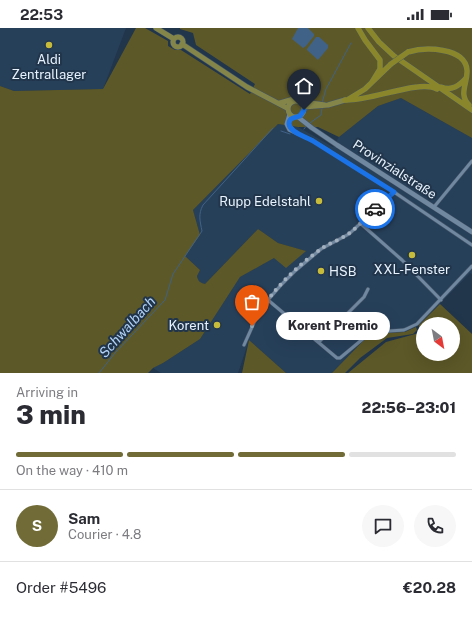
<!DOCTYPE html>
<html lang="en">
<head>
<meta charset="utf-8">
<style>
	:root { --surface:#fff; --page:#f7f7f7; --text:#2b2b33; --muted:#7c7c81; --line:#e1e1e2; --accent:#716c37 }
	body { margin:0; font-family:"Public Sans",sans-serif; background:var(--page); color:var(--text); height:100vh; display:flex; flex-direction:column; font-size:15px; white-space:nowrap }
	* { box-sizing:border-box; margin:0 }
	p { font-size:13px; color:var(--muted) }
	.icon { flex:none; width:22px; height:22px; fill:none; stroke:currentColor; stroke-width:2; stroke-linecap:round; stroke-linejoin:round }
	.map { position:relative; height:345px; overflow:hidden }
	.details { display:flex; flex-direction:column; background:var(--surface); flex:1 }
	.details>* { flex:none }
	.needle { width:26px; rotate:148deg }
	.tools { position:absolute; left:416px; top:289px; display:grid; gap:8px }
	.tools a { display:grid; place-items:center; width:44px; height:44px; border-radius:50%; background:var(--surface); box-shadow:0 4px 16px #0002; font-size:20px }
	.pin { position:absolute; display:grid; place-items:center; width:34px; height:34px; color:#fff; margin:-41px -17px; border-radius:50% 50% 50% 0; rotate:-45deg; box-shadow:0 0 4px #0007 }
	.pin .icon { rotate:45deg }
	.courier { position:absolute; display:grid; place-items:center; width:40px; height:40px; margin:-20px; border:3px solid #1a73e8; border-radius:50%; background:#fff; color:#222; box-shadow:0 1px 5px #0007 }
	.bubble { position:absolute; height:28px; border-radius:14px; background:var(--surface); box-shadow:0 4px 16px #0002; font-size:13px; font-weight:800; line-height:28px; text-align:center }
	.summary em { font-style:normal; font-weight:800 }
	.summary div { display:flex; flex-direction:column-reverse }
	.summary { display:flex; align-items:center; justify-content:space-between; height:68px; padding:0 16px }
	h1 { font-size:26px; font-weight:800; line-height:30px }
	.bar { display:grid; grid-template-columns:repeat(4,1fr); gap:6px 4px; align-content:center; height:48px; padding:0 16px }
	.bar i { height:5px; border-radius:3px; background:var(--line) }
	.bar .on { background:var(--accent) }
	.bar p { grid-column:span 4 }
	.line { display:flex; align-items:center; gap:10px; padding:0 16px; border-top:1px solid var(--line) }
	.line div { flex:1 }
	.round { display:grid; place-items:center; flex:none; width:42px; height:42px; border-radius:21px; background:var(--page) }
	.status { display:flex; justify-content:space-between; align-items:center; height:28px; padding:0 20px; background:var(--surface); direction:ltr }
	.status svg { height:11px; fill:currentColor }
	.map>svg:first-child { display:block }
</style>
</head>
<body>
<div class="status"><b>22:53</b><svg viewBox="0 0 49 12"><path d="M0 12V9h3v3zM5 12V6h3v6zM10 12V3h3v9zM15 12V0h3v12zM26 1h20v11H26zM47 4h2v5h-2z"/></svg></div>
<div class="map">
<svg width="472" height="345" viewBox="0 0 472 345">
	<rect width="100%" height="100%" fill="#21354b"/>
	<!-- built -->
	<path fill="#27405a" d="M 0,0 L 126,0 L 103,61 L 14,63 L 0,58 Z
		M 401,70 L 472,110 L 472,246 L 470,245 L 419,297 L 405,304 L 381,305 L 364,312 L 332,345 L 286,345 L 249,312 L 238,345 L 161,345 L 153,340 L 163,335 L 200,311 L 240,249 L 274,230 L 305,223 L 278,215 L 258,201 L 205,256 L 201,255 L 198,252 L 197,248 L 200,242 L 185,228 L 200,207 L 193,182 L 278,96 L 298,99 L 333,119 L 339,109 L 378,78 Z"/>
	<!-- green -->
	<path fill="#5d5828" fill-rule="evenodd" d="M 136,0 L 145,0 L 168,13 L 168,18 L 175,22 L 181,22 L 250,66 L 255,56 L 196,17 L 193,5 L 180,1 L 180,0 L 472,0 L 472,110 L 401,70 L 378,78 L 339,109 L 318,99 L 298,99 L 278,96 L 193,182 L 200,207 L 185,228 L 200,242 L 197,248 C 198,253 200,255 205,256 L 258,201 L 278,215 L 306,223 L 286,240 L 274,230 L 240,249 L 200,311 L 163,335 L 153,340 L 148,345 L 0,345 L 0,58 L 14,63 L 103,61 Z
		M 440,276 L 472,306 L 472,345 L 348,345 L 386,314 L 419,305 L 419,297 ZM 423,296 L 453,296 L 453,326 L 423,326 Z
		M 416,299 L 417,302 L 413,306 L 387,310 L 360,330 L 345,345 L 332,345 L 364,312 L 381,305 L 405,304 Z
		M 249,312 L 286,345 L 242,345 Z"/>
	<!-- water -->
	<path fill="#406286" d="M 298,0 L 308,0 L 314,6 L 314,8 L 306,18 L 303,20 L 292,11 Z
		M 316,9 L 319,9 L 328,17 L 328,20 L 318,32 L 307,22 L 307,21 Z"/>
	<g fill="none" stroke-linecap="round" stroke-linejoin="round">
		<!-- stream -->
		<path stroke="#406286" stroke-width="1" d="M 322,75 L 326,61 L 351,15
			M 310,95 L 321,87 L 322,80
			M 304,101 L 307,97
			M 281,103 L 290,106
			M 99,345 L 115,325 L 165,272 L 173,246 L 202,203 C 200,193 198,186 203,177 L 273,100"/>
		<!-- minor casing -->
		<g stroke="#435465" stroke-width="4">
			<path id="minor" d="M 289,86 L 286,96 L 289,102 L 312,112 L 394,164 L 472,217
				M 293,89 L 289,95 L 290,98 L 294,103
				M 434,179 L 472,133
				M 360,195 L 402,232 L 441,272
				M 268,272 L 337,330 L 340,330 L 364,310 L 375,304 L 404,302 L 417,296 L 472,238
				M 319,314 L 364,269 L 368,261
				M 244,317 L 257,288 L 268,272 L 281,257 L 295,243 L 321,221 L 349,206 L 394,164"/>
		</g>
		<!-- secondary casing -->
		<g stroke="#435465" stroke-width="5.5">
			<path id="secondary" d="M 298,89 L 312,100 L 337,117 L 472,204"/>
		</g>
		<!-- primary casing -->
		<g stroke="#435465" stroke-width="6">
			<path id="primary" d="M 156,0 L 174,11
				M173 14a5 5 0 1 1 10 0a5 5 0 1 1-10 0Z
				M 182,16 L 247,59 L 287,80
				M288 81a8 8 0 1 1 16 0a8 8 0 1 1-16 0Z
				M 280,75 L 297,70 L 311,75 L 325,77
				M 304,79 L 328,77 L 345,72"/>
		</g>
		<!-- trunk casing -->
		<g stroke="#435465" stroke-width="6">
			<path id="trunk" d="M 358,0 L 365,12 L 380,32 L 380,41 L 372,54
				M 368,0 L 379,14 L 394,28 L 472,82
				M 408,24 C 425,19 465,19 467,42 C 468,55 458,66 469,77
				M 441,59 C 452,63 459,58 466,50
				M 345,72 C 369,74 419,51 437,61
				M 347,72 L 365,61 L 391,36"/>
		</g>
		<!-- minor -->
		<use href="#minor" stroke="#7188a1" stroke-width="3"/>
		<!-- secondary -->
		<use href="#secondary" stroke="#7188a1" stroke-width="4.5"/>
		<!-- primary -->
		<use href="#primary" stroke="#848649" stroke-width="5"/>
		<!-- trunk -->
		<use href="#trunk" stroke="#8a862c" stroke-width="5.5"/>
		<!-- trunk-bridge casing -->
		<g stroke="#435465" stroke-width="6" stroke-linecap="butt">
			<path id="trunk-bridge" d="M 391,36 L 408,24"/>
		</g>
		<!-- trunk-bridge -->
		<use href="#trunk-bridge" stroke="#8a862c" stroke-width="5.5"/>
	</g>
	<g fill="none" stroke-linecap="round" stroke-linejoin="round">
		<!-- done -->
		<path stroke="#a2b0bf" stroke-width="4" stroke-dasharray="0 7.2" d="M 252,298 C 265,269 295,239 321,221 C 329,215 340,212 348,206 C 358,199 366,190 375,181"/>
		<!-- route -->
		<path stroke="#1a73e8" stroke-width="5" d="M 304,82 L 300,88 C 295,90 289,89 289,96 C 290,105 307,109 313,113 C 340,130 367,147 394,164 L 375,181"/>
	</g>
	<!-- markers -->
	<g fill="#c7bb3b" stroke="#21354b" stroke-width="1.5">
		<circle cx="49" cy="17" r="4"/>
		<circle cx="319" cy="173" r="4"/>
		<circle cx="412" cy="227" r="4"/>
		<circle cx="321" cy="243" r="4"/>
		<circle cx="217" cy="297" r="4"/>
	</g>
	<g text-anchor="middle" stroke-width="4" stroke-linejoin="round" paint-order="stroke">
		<!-- poi labels -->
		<g font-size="13" fill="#e8f2fd" stroke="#21354b">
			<text x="49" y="36">Aldi<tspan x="49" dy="15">Zentrallager</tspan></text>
			<text x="311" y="178" text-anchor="end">Rupp Edelstahl</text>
			<text x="412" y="246">XXL-Fenster</text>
			<text x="329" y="248" text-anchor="start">HSB</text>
			<text x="209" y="302" text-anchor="end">Korent</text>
		</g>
		<!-- street labels -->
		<g font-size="13" fill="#e8f2fd" stroke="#21354b">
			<text transform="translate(395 141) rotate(33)" y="5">Provinzialstraße</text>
		</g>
		<!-- water labels -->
		<g font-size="14" font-style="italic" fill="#b2d2f5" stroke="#21354b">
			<text transform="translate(127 299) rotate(-48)" y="5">Schwalbach</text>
		</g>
	</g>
</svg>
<div class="tools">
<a><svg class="needle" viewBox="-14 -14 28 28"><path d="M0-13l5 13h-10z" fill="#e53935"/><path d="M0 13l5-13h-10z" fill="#7c7c81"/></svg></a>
</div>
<div class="pin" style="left:252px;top:298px;background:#ea580c"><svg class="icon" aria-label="bag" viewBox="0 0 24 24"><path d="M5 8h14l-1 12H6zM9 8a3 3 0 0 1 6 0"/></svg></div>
<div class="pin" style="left:304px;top:82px;background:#1f2937"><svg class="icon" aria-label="home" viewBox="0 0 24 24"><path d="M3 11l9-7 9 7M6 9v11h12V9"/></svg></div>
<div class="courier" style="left:375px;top:181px"><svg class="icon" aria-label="car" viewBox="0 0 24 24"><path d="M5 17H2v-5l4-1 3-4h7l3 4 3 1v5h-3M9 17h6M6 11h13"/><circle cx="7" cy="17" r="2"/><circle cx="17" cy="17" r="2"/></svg></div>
<div class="bubble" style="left:276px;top:284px;width:114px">Korent Premio</div>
</div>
<section class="details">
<div class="summary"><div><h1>3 min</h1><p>Arriving in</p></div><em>22:56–23:01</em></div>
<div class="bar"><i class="on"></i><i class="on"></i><i class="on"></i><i></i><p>On the way · 410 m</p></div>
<div class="line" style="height:72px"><b class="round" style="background:var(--accent);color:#fff">S</b><div><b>Sam</b><p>Courier · 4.8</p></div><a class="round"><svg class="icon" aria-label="chat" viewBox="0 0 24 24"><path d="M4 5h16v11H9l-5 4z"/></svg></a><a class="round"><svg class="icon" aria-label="phone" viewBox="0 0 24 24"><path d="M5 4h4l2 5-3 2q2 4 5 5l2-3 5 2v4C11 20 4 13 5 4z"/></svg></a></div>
<div class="line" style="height:52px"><div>Order #5496</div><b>€20.28</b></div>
</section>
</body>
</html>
